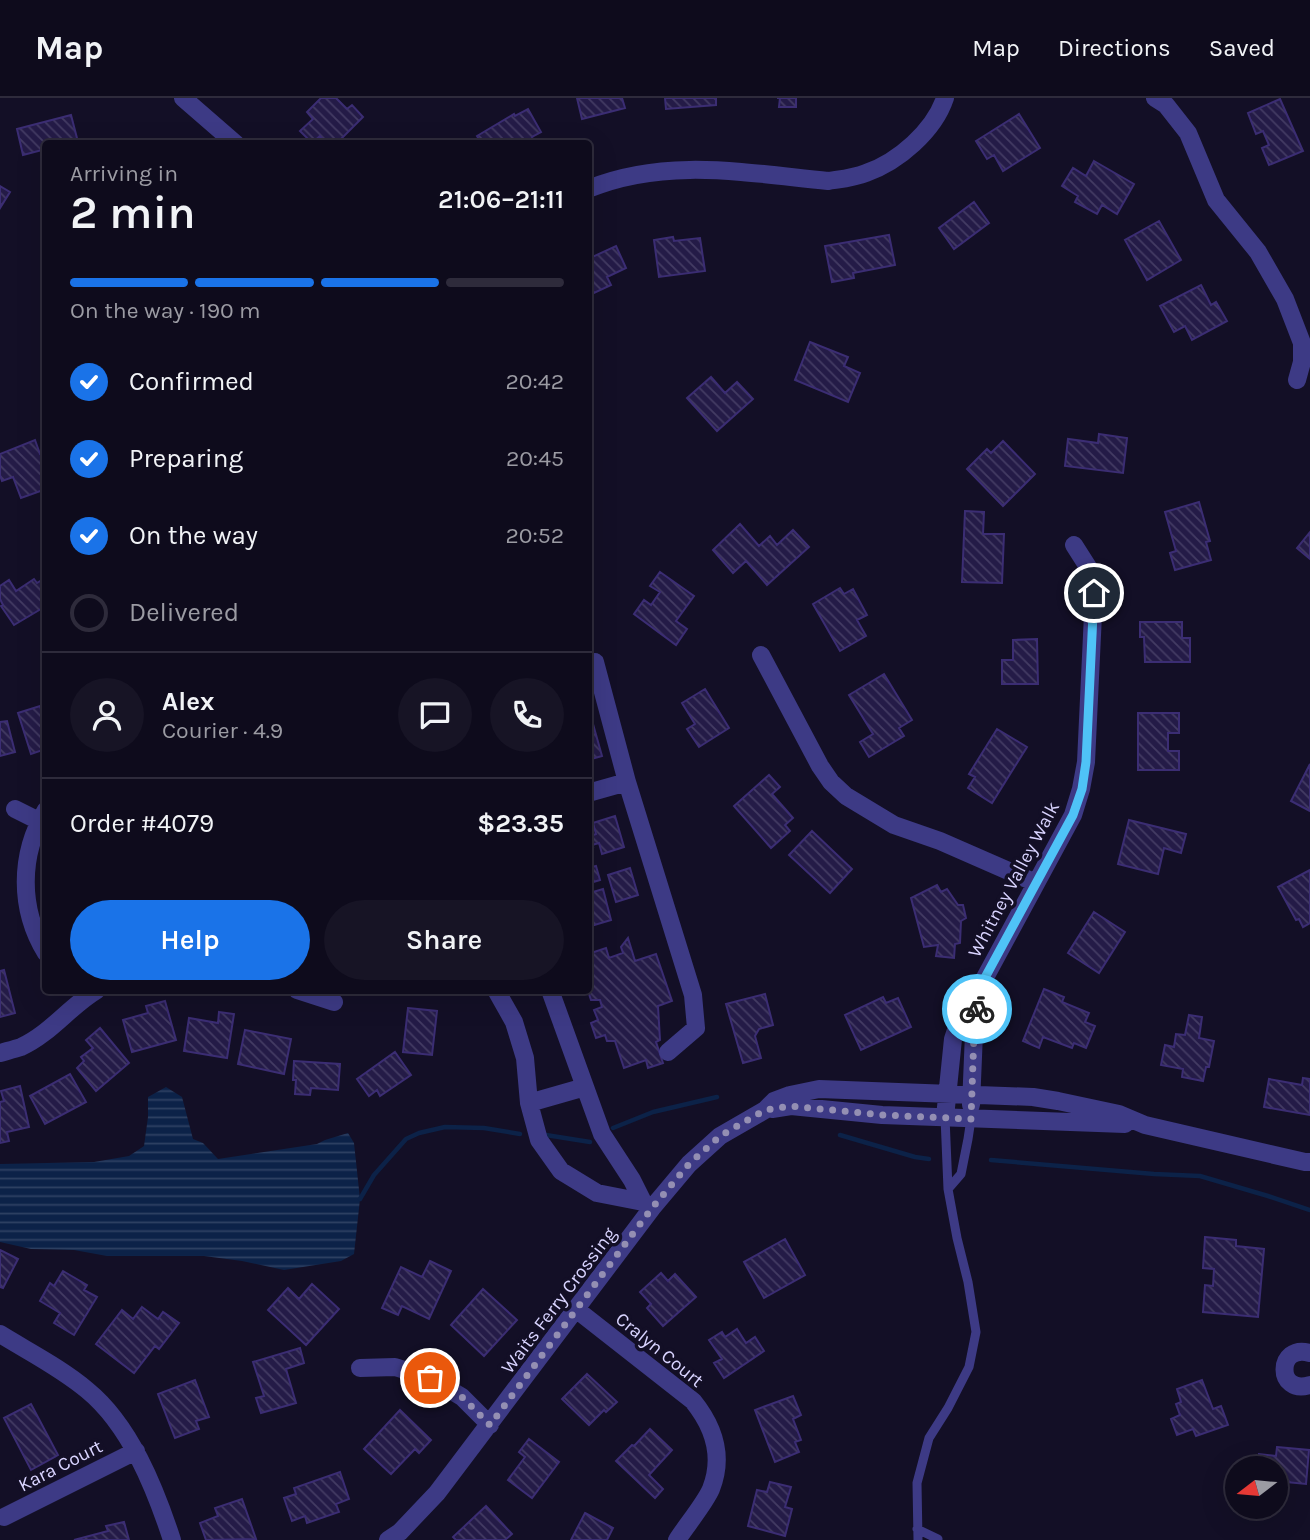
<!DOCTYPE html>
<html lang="en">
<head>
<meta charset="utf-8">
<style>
	:root { --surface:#0e0b1c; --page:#171425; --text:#f1f3f6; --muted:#9b9ba3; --line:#2e2b3b; --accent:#1a73e8 }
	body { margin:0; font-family:Karla,sans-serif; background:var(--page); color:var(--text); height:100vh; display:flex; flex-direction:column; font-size:26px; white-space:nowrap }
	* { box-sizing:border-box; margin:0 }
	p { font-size:23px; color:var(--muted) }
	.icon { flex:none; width:38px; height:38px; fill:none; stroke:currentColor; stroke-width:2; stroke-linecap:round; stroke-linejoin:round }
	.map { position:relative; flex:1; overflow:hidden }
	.panel { position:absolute; left:42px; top:42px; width:550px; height:854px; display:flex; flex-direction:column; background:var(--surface); border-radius:7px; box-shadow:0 7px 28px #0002,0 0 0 2px var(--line) }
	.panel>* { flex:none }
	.needle { width:46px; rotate:254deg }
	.tools { position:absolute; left:1225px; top:1358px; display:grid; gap:14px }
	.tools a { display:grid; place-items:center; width:63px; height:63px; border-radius:50%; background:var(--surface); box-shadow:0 7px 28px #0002,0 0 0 2px var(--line); font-size:35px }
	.pin { position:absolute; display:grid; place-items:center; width:60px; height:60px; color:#fff; margin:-30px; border:4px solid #fff; border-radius:50%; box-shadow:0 2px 7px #0007 }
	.courier { position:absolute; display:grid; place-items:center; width:70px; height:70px; margin:-35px; border:5px solid #4fc3f7; border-radius:50%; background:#fff; color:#222; box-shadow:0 2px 9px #0007 }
	.summary em { font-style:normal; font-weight:600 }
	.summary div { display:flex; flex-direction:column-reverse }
	.summary { display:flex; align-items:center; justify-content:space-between; height:119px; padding:0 28px }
	h1 { font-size:46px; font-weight:600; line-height:52px }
	.bar { display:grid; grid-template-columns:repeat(4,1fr); gap:10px 7px; align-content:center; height:84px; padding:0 28px }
	.bar i { height:9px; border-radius:5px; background:var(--line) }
	.bar .on { background:var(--accent) }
	.bar p { grid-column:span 4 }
	.line { display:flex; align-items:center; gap:18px; padding:0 28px; border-top:2px solid var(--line) }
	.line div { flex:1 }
	.round { display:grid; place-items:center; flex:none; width:74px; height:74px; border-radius:37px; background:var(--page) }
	ol { padding:0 28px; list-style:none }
	li { display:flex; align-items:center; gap:21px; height:77px }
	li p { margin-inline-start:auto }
	li .icon { padding:7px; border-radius:50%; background:var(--accent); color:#fff; stroke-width:4 }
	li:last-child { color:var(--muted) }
	li i { width:38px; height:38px; border:4px solid var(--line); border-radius:50% }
	.cta { display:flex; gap:14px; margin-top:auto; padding:14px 28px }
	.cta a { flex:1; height:80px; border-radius:42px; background:var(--accent); color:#fff; font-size:28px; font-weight:600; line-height:80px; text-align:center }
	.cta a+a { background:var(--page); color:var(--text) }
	header { display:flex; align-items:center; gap:42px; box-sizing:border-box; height:98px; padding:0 35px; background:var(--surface); border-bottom:2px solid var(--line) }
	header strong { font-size:33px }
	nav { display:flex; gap:38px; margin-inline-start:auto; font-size:24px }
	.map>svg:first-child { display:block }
</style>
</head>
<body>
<header>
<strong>Map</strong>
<nav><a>Map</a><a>Directions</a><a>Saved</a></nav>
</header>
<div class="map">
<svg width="1310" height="1442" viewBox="0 0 1310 1442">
	<defs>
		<pattern id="water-rules" width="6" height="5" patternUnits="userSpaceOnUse" patternTransform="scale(1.75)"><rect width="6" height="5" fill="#0c2248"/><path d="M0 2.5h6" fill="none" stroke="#2f4163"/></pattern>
		<pattern id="building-back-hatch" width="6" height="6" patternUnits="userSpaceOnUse" patternTransform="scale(1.75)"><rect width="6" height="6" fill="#241b47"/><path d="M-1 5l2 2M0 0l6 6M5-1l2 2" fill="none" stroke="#433b63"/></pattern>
	</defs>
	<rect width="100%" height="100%" fill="#130f26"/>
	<!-- water -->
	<path fill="url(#water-rules)" d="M 166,989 L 182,999 L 193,1041 L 203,1045 L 218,1061 L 317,1046 L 325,1042 L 348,1035 L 354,1045 L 360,1101 L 354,1156 L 341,1163 L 284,1172 L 242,1163 L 204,1158 L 107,1158 L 74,1152 L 31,1151 L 0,1144 L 0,1066 L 94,1064 L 129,1058 L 144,1048 L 148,1019 L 148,999 Z"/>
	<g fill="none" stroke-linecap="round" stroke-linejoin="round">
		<!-- stream -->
		<path stroke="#0c2248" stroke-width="4.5" d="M 613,1030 L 653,1014 L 717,999
			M 546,1037 L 590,1044
			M 840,1037 L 915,1059 L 929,1061
			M 991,1062 L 1154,1076 L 1200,1078 L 1268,1098 L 1310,1112
			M 360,1101 L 374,1077 L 406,1041 L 419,1035 L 445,1029 L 484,1030 L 520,1036"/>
	</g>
	<!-- building -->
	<path fill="url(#building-back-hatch)" stroke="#3b2d73" stroke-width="2" d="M 321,0 L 336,0 L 347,11 L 352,7 L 363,19 L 336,46 L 327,46 L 320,38 L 312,45 L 300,33 L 313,21 L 307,14 Z
		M 577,0 L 622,0 L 625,10 L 582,21 Z
		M 665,0 L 716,0 L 716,7 L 666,11 Z
		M 777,0 L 796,0 L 796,9 L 779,9 L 780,0 Z
		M 1280,1 L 1303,53 L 1269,67 L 1262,50 L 1269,47 L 1263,33 L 1256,36 L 1248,15 Z
		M 528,11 L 541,34 L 532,39 L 535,45 L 482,46 L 477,38 L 514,16 L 515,18 Z
		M 1019,16 L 1040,50 L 1003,73 L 994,57 L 987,61 L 976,43 Z
		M 71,17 L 78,44 L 70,46 L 46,46 L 46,51 L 23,57 L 17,31 Z
		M 1094,63 L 1134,86 L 1117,116 L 1102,107 L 1097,116 L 1075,104 L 1078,98 L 1062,88 L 1073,70 L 1086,78 Z
		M 0,88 L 10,94 L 0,110 Z
		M 974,104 L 989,125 L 954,151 L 939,130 Z
		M 1159,123 L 1181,162 L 1147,182 L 1125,142 Z
		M 889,137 L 895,167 L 853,175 L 854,180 L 832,184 L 825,148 Z
		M 673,139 L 674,143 L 700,140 L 705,173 L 659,179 L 654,142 Z
		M 616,148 L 626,170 L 607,179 L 611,187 L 594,195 L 590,188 L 588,189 L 588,161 Z
		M 1201,187 L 1211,207 L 1216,204 L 1227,223 L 1192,242 L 1185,228 L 1174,234 L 1160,208 Z
		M 810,244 L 848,259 L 844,268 L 860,275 L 848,304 L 795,282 Z
		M 711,279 L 725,295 L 737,284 L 753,301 L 717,333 L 687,300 Z
		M 1099,336 L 1127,340 L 1123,375 L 1065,368 L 1068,341 L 1098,345 Z
		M 35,342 L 40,356 L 46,354 L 46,391 L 21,400 L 13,379 L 2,383 L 0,377 L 0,356 Z
		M 1003,343 L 1035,376 L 1003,408 L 967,371 L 987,351 L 991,355 Z
		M 1199,404 L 1210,443 L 1206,444 L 1211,462 L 1175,472 L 1170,455 L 1176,453 L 1165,414 Z
		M 965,413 L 984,414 L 983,436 L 1004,436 L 1002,485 L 962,484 Z
		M 740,426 L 759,448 L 770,438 L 777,447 L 793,432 L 809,449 L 767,487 L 746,463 L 733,475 L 713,452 Z
		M 1310,434 L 1310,461 L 1297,450 Z
		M 660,474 L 694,498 L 676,523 L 687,531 L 676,547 L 634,516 L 644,502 L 651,507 L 660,494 L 650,488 Z
		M 45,480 L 46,508 L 14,527 L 1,508 L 3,507 L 0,501 L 0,488 L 9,482 L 16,493 L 34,481 L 37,485 Z
		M 840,490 L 844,496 L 853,491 L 867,517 L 857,522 L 866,538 L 840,553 L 813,506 Z
		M 1140,524 L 1182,524 L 1182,540 L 1190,540 L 1190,564 L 1145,564 L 1144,539 L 1140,539 Z
		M 1037,541 L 1038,586 L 1002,586 L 1002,562 L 1013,562 L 1013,542 Z
		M 884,576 L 912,622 L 899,630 L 904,638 L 869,659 L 860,644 L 873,636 L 849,597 Z
		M 705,591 L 729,630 L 699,649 L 687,631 L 695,626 L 682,605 Z
		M 40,608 L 43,619 L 46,618 L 46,646 L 41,647 L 43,652 L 31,656 L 18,615 Z
		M 1138,615 L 1179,615 L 1179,635 L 1168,635 L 1168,653 L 1179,653 L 1179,672 L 1138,672 Z
		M 7,623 L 15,654 L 0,658 L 0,624 Z
		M 593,626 L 602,658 L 588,662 L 588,627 Z
		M 997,631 L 1027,649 L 992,705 L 968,690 L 975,679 L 969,676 Z
		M 1310,666 L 1310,713 L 1291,703 Z
		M 769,677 L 780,689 L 772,696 L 793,720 L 785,727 L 790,733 L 771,750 L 734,708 Z
		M 615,718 L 624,749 L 602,756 L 599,745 L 592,747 L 593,749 L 588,751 L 588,733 L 590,738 L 596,736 L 593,725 Z
		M 1129,722 L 1186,736 L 1181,755 L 1164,750 L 1158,776 L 1118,766 Z
		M 812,733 L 852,771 L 830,795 L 789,757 Z
		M 596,768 L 600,782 L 590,785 L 593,794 L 603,791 L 611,822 L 588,829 L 588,770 Z
		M 630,770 L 638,797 L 616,804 L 608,777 Z
		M 1310,772 L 1310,825 L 1303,829 L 1299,821 L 1296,822 L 1278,789 Z
		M 937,787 L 941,794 L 947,791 L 958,807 L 963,807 L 966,820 L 961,823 L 960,845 L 955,846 L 954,860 L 936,858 L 938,847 L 924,849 L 911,800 Z
		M 1094,814 L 1125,834 L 1099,875 L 1068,855 Z
		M 628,840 L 635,863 L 656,856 L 672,903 L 658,908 L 660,942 L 656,944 L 663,965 L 648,970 L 646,962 L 624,970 L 615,943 L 607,943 L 605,937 L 596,940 L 591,925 L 598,922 L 594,912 L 602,909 L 600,902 L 591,902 L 588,893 L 581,895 L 580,892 L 588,892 L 588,856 L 606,850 L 609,860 L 623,855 L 621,849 Z
		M 4,872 L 15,915 L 0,919 L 0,873 Z
		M 1044,891 L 1064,899 L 1062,904 L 1089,915 L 1085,924 L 1095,928 L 1086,950 L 1074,945 L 1072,950 L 1043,939 L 1039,950 L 1023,943 Z
		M 765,896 L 773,927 L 759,931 L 755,938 L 761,960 L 743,965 L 726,906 Z
		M 883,899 L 886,905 L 898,900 L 911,929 L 861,952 L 845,917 Z
		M 165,903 L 176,942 L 132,954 L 123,922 L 148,915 L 146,908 Z
		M 408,910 L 437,913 L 432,957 L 403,954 Z
		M 219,914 L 234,916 L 227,960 L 184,953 L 189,920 L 218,925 Z
		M 1189,917 L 1202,919 L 1199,940 L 1214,943 L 1209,969 L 1206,969 L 1203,983 L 1182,979 L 1183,971 L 1161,967 L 1165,947 L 1174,949 L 1176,936 L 1185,937 Z
		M 100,930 L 129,965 L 96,993 L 77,970 L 84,963 L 81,959 L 93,950 L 86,942 Z
		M 245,932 L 291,941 L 284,976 L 238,966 Z
		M 395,954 L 411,977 L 380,998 L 377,992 L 369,998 L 357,981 Z
		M 294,963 L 340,966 L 338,992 L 311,990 L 310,997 L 295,996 L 296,982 L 293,982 Z
		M 70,976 L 86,1004 L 45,1026 L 30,998 Z
		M 1303,980 L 1310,981 L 1310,1017 L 1264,1009 L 1269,981 L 1302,987 Z
		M 20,988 L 29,1029 L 7,1034 L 9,1043 L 0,1045 L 0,1004 L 4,1003 L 1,993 Z
		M 1205,1139 L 1236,1142 L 1236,1148 L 1264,1151 L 1258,1219 L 1203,1214 L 1205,1187 L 1213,1188 L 1214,1171 L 1203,1170 Z
		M 785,1141 L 805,1177 L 764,1200 L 744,1164 Z
		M 0,1152 L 18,1161 L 3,1190 L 0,1189 Z
		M 430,1163 L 451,1173 L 429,1221 L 402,1208 L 398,1217 L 382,1210 L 401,1169 L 422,1179 Z
		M 63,1173 L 87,1187 L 84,1192 L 97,1199 L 74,1237 L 54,1225 L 60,1215 L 40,1203 L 50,1185 L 54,1188 Z
		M 661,1175 L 668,1183 L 675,1176 L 696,1199 L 663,1228 L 647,1210 L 651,1206 L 640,1194 Z
		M 312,1186 L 339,1211 L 306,1247 L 268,1212 L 288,1190 L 299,1201 Z
		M 483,1191 L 517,1222 L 484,1258 L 451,1227 Z
		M 142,1209 L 158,1221 L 163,1214 L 179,1225 L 159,1251 L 155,1248 L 134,1275 L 96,1246 L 122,1212 L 133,1221 Z
		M 737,1231 L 746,1245 L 755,1239 L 764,1253 L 724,1280 L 714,1265 L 722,1261 L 709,1242 L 722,1234 L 725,1239 Z
		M 300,1250 L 304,1265 L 286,1271 L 296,1305 L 261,1315 L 256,1300 L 264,1298 L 253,1264 Z
		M 587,1276 L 617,1304 L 606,1314 L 604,1312 L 589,1327 L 562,1301 Z
		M 195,1282 L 209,1319 L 196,1323 L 199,1331 L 175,1340 L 158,1296 Z
		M 1202,1282 L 1213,1311 L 1221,1308 L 1228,1327 L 1196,1338 L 1193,1331 L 1177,1337 L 1171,1321 L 1180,1317 L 1176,1306 L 1181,1304 L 1177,1291 Z
		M 793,1298 L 801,1317 L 793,1321 L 801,1342 L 795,1344 L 799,1354 L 775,1364 L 755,1312 Z
		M 31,1306 L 58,1357 L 31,1372 L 4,1320 Z
		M 400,1312 L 431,1342 L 419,1355 L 415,1351 L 391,1376 L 364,1351 Z
		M 650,1331 L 672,1352 L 649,1377 L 663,1391 L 655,1400 L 616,1363 L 632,1347 L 634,1348 Z
		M 529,1341 L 559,1364 L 532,1400 L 508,1382 L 525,1359 L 519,1354 Z
		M 1277,1349 L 1309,1352 L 1306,1386 L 1276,1383 L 1276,1370 L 1258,1370 L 1259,1356 L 1276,1358 Z
		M 340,1374 L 349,1401 L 336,1406 L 339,1414 L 307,1425 L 305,1418 L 292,1423 L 284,1400 L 296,1396 L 294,1390 Z
		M 770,1384 L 791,1389 L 785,1409 L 792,1411 L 785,1438 L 748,1428 L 757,1392 L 767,1394 Z
		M 242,1401 L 256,1441 L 206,1442 L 200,1425 L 218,1418 L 215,1410 Z
		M 486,1408 L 512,1436 L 505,1442 L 456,1442 L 453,1439 Z
		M 585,1415 L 613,1430 L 607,1442 L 571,1442 Z
		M 124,1424 L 129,1442 L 74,1442 L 108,1433 L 106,1428 Z"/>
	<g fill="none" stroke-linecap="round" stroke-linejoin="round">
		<!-- lane -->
		<path stroke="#3d3a85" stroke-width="9" d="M 948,1091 L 961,1076 L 968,1041 L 971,1021
			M 917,1431 L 938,1441
			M 918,1442 L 917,1385 L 929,1340 L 948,1310 L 969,1269 L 976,1234 L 968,1184 L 957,1140 L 948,1091 L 945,1019"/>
		<!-- street -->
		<path stroke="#3d3a85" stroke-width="18" d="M 183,0 L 236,46
			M 1155,0 L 1166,7 L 1188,35 L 1216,102 L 1258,154 L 1285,201 L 1302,245 L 1302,264 L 1297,282
			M 588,91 C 666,59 747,75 828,83 C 841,81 854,80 866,75 C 898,64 934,33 945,0
			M 761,557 L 820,668 L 831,684 L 846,698 L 894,727 L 940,743 L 1036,785
			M 627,684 L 693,897 L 696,930 L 668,954
			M 588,695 L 627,684 L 595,564
			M 15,711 L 39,723
			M 46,712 C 19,757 19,811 46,855
			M 297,892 L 334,904
			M 496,892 L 514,924 L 525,960 L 529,1005 L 539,1042 L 561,1073 L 597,1095 L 643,1104
			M 550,892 L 602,1036 L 632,1082 L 643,1104 L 650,1108
			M 0,955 C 7,953 15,951 21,949 C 50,936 70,908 97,892
			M 529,1005 L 585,989
			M 971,1007 L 974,935 L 979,895
			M 772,1011 L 791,1008 L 882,1017 L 1125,1026
			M 945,1019 L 953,941 L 959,923 L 981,887 L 1073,717 L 1081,691 L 1086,664 L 1094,495 L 1088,469 L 1074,447
			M 577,1212 L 693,1303 C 714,1329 724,1358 711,1391 C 705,1405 686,1428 677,1442
			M 0,1236 C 29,1254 61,1270 87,1292 C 130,1327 155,1390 172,1442
			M 1310,1255 C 1276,1245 1276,1298 1310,1287
			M 360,1270 L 395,1269 L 430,1280 L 462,1299 L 490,1327
			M 4,1419 L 136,1353
			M 388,1442 L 400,1434 L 437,1395 L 652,1110 L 689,1066 L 720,1038 L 765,1012 L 774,1003 L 790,997 L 819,991 L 1033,999 L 1058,1003 L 1119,1016 L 1145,1027 L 1305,1064 L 1310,1064"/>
	</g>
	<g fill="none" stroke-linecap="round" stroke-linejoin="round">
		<!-- done -->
		<path stroke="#948fb3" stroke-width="7" stroke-dasharray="0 12.6" d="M 430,1280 L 462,1299 L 490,1327 L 652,1110 L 689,1066 L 720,1038 L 765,1012 L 791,1008 L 882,1017 L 971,1021 L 974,935 L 977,911"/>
		<!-- route -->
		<path stroke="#4fc3f7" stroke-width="9" d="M 977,911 L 981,887 L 1073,717 L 1082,691 L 1086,664 L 1094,495"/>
	</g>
	<g text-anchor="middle" stroke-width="7" stroke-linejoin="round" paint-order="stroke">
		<!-- street labels -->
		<g font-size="19" fill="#d9d4ff" stroke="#130f26">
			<text transform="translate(1013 781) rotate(-62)" y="7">Whitney Valley Walk</text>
			<text transform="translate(558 1202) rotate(-53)" y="7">Waits Ferry Crossing</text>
			<text transform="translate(660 1251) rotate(39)" y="7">Cralyn Court</text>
			<text transform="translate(60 1367) rotate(-27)" y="7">Kara Court</text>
		</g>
	</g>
</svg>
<div class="tools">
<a><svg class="needle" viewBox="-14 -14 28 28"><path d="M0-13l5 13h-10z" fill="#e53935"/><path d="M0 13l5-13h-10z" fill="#9b9ba3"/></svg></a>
</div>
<div class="pin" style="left:430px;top:1280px;background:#ea580c"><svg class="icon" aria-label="bag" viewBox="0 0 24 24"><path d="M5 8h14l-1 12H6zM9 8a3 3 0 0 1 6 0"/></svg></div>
<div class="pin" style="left:1094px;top:495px;background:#1f2937"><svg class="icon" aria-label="home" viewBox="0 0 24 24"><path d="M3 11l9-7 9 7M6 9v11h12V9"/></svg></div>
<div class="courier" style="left:977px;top:911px"><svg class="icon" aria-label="bike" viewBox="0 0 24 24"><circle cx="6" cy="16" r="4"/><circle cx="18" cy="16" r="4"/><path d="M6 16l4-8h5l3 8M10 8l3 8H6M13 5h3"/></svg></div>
<section class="panel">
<div class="summary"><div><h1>2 min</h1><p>Arriving in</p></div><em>21:06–21:11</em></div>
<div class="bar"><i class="on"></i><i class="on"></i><i class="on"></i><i></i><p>On the way · 190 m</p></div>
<ol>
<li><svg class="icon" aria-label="check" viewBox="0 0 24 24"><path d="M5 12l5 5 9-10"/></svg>Confirmed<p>20:42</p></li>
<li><svg class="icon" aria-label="check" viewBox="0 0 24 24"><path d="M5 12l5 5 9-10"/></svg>Preparing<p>20:45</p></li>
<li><svg class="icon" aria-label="check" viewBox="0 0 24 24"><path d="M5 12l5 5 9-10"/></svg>On the way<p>20:52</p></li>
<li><i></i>Delivered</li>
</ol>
<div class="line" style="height:126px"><a class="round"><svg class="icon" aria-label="person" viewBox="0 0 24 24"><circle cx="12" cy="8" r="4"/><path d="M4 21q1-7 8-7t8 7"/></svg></a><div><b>Alex</b><p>Courier · 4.9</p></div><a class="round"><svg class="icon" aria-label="chat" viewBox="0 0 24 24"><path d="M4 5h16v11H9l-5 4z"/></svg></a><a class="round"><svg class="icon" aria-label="phone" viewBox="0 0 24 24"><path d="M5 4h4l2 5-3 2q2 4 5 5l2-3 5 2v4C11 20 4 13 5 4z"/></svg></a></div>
<div class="line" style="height:91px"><div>Order #4079</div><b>$23.35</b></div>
<div class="cta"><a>Help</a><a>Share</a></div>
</section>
</div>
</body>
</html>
